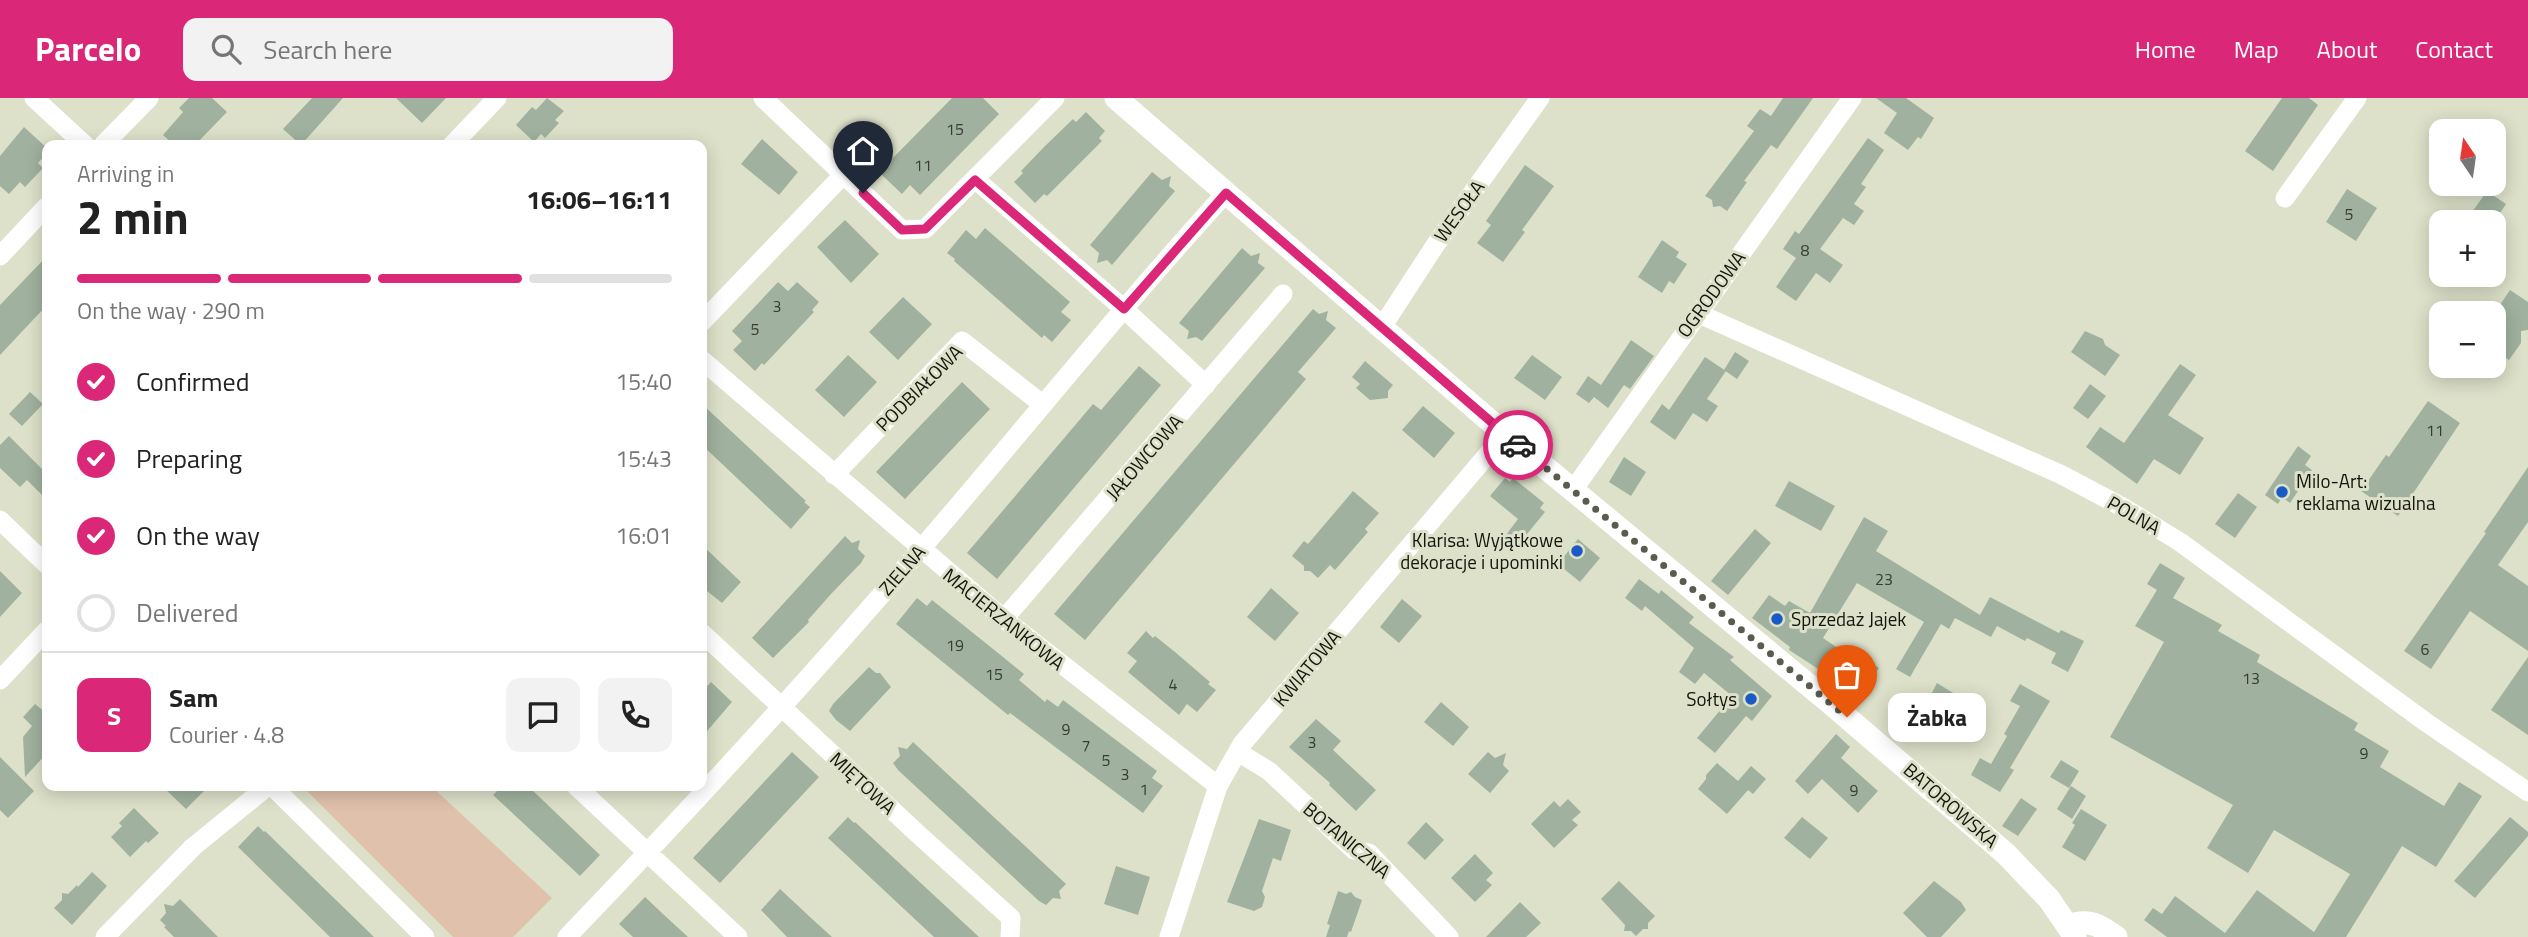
<!DOCTYPE html>
<html lang="en">
<head>
<meta charset="utf-8">
<style>
	:root { --surface:#fff; --page:#f2f2f2; --text:#222; --muted:#767676; --line:#e0e0e0; --accent:#db2777 }
	body { margin:0; font-family:"Titillium Web",sans-serif; background:var(--page); color:var(--text); height:100vh; display:flex; flex-direction:column; font-size:26px; white-space:nowrap }
	* { box-sizing:border-box; margin:0 }
	p { font-size:23px; color:var(--muted) }
	.icon { flex:none; width:38px; height:38px; fill:none; stroke:currentColor; stroke-width:2; stroke-linecap:round; stroke-linejoin:round }
	.map { position:relative; flex:1; overflow:hidden }
	.panel { position:absolute; left:42px; top:42px; width:665px; height:651px; display:flex; flex-direction:column; background:var(--surface); border-radius:14px; box-shadow:0 4px 18px #0003 }
	.panel>* { flex:none }
	.needle { width:46px; rotate:347deg }
	.tools { position:absolute; left:2429px; top:21px; display:grid; gap:14px }
	.tools a { display:grid; place-items:center; width:77px; height:77px; border-radius:14px; background:var(--surface); box-shadow:0 4px 18px #0003; font-size:35px }
	.pin { position:absolute; display:grid; place-items:center; width:60px; height:60px; color:#fff; margin:-72px -30px; border-radius:50% 50% 50% 0; rotate:-45deg; box-shadow:0 0 7px #0007 }
	.pin .icon { rotate:45deg }
	.courier { position:absolute; display:grid; place-items:center; width:70px; height:70px; margin:-35px; border:5px solid #db2777; border-radius:50%; background:#fff; color:#222; box-shadow:0 2px 9px #0007 }
	.bubble { position:absolute; height:49px; border-radius:14px; background:var(--surface); box-shadow:0 4px 18px #0003; font-size:23px; font-weight:700; line-height:49px; text-align:center }
	.overview em { font-style:normal; font-weight:700 }
	.overview div { display:flex; flex-direction:column-reverse }
	.overview { display:flex; align-items:center; justify-content:space-between; height:119px; padding:0 35px }
	h1 { font-size:46px; font-weight:700; line-height:52px }
	.bar { display:grid; grid-template-columns:repeat(4,1fr); gap:10px 7px; align-content:center; height:84px; padding:0 35px }
	.bar i { height:9px; border-radius:5px; background:var(--line) }
	.bar .active { background:var(--accent) }
	.bar p { grid-column:span 4 }
	.line { display:flex; align-items:center; gap:18px; padding:0 35px; border-top:2px solid var(--line) }
	.line div { flex:1 }
	.round { display:grid; place-items:center; flex:none; width:74px; height:74px; border-radius:14px; background:var(--page) }
	ol { padding:0 35px; list-style:none }
	li { display:flex; align-items:center; gap:21px; height:77px }
	li p { margin-inline-start:auto }
	li .icon { padding:7px; border-radius:50%; background:var(--accent); color:#fff; stroke-width:4 }
	li:last-child { color:var(--muted) }
	li i { width:38px; height:38px; border:4px solid var(--line); border-radius:50% }
	header { display:flex; align-items:center; gap:42px; box-sizing:border-box; height:98px; padding:0 35px; background:var(--accent); color:#fff }
	header strong { font-size:33px }
	nav { display:flex; gap:38px; margin-inline-start:auto; font-size:24px }
	.search { width:490px; height:63px; background:var(--page); display:flex; align-items:center; gap:18px; box-sizing:border-box; padding:0 24px; border-radius:14px; color:var(--muted); font-size:26px }
	.map>svg:first-child { display:block }
</style>
</head>
<body>
<header>
<strong>Parcelo</strong>
<div class="search"><svg class="icon" aria-label="search" viewBox="0 0 24 24"><circle cx="10" cy="10" r="6"/><path d="M15 15l6 6"/></svg>Search here</div>
<nav><a>Home</a><a>Map</a><a>About</a><a>Contact</a></nav>
</header>
<div class="map">
<svg width="2528" height="839" viewBox="0 0 2528 839">
	<rect width="100%" height="100%" fill="#dde1c9"/>
	<!-- green -->
	<path fill="#e0c1ac" d="M 302,688 L 431,688 L 552,800 L 513,839 L 453,839 Z"/>
	<!-- building -->
	<path fill="#a0b29f" d="M 189,0 L 212,0 L 227,14 L 195,47 L 174,47 L 163,37 L 183,14 L 179,10 Z
		M 312,0 L 343,0 L 301,47 L 283,31 Z
		M 396,0 L 446,0 L 422,25 Z
		M 547,0 L 564,13 L 555,22 L 559,25 L 545,40 L 541,36 L 534,44 L 516,27 L 532,9 L 536,12 Z
		M 952,0 L 983,0 L 999,16 L 920,97 L 910,87 L 902,96 L 881,76 L 888,69 L 886,67 Z
		M 1783,0 L 1813,0 L 1777,51 L 1771,47 L 1744,83 L 1747,84 L 1727,113 L 1720,108 L 1713,109 L 1712,102 L 1705,98 L 1754,33 L 1747,28 L 1760,11 L 1771,18 Z
		M 1876,0 L 1906,0 L 1934,20 L 1921,41 L 1918,39 L 1908,52 L 1884,35 L 1897,15 Z
		M 2282,0 L 2309,0 L 2318,7 L 2273,73 L 2245,53 Z
		M 1086,14 L 1105,33 L 1099,40 L 1102,43 L 1047,98 L 1044,96 L 1035,105 L 1014,84 L 1023,75 L 1021,73 L 1044,49 L 1073,21 L 1076,24 Z
		M 24,29 L 47,50 L 47,55 L 38,65 L 43,70 L 25,89 L 20,84 L 9,96 L 0,88 L 0,58 Z
		M 1868,40 L 1884,52 L 1861,86 L 1866,89 L 1854,106 L 1864,113 L 1854,127 L 1843,120 L 1820,151 L 1843,167 L 1830,185 L 1816,175 L 1796,203 L 1776,189 L 1796,160 L 1783,151 L 1795,133 L 1799,136 Z
		M 762,41 L 798,74 L 779,97 L 741,66 Z
		M 1525,67 L 1554,88 L 1522,132 L 1525,134 L 1503,164 L 1477,145 L 1491,127 L 1486,123 Z
		M 1152,74 L 1162,82 L 1171,78 L 1169,88 L 1175,93 L 1112,167 L 1107,162 L 1097,165 L 1099,155 L 1090,147 Z
		M 2347,91 L 2377,110 L 2356,143 L 2326,124 Z
		M 2487,93 L 2506,106 L 2494,124 L 2465,124 Z
		M 845,122 L 879,156 L 851,185 L 817,149 Z
		M 985,130 L 1070,204 L 1061,214 L 1071,222 L 1052,244 L 1044,237 L 1042,240 L 954,163 L 955,161 L 947,155 L 966,132 L 976,141 Z
		M 1662,142 L 1679,154 L 1676,159 L 1687,166 L 1674,186 L 1669,183 L 1662,195 L 1638,179 Z
		M 1242,150 L 1251,158 L 1260,155 L 1258,165 L 1265,170 L 1202,243 L 1196,239 L 1187,241 L 1189,233 L 1179,225 Z
		M 47,158 L 47,207 L 0,257 L 0,207 Z
		M 778,184 L 788,193 L 797,184 L 819,204 L 812,212 L 814,214 L 764,267 L 762,265 L 755,273 L 733,252 L 742,243 L 732,233 Z
		M 2510,192 L 2528,204 L 2528,232 L 2521,233 L 2521,245 L 2509,262 L 2494,252 L 2494,216 Z
		M 903,199 L 932,226 L 898,262 L 869,234 Z
		M 1313,211 L 1319,216 L 1328,213 L 1326,222 L 1336,230 L 1298,274 L 1306,281 L 1085,542 L 1054,516 Z
		M 2085,233 L 2103,241 L 2105,247 L 2120,257 L 2105,278 L 2071,254 Z
		M 1631,242 L 1654,258 L 1630,291 L 1624,287 L 1608,310 L 1594,299 L 1589,305 L 1576,296 L 1588,278 L 1601,287 Z
		M 1735,254 L 1749,263 L 1737,281 L 1724,272 Z
		M 848,257 L 877,284 L 844,319 L 815,292 Z
		M 1532,257 L 1562,279 L 1545,302 L 1514,280 Z
		M 1705,259 L 1726,273 L 1707,301 L 1718,308 L 1707,324 L 1693,315 L 1675,342 L 1650,324 L 1662,306 L 1669,312 Z
		M 1365,263 L 1393,287 L 1388,293 L 1388,300 L 1370,302 L 1356,290 L 1360,286 L 1352,279 Z
		M 2180,266 L 2196,277 L 2168,317 L 2204,340 L 2180,377 L 2154,361 L 2137,386 L 2086,349 L 2100,329 L 2124,345 Z
		M 1139,268 L 1161,287 L 997,481 L 967,455 L 1093,306 L 1101,312 Z
		M 962,284 L 990,311 L 905,401 L 876,374 Z
		M 2090,286 L 2106,298 L 2088,321 L 2073,310 Z
		M 30,294 L 43,306 L 22,328 L 9,316 Z
		M 2428,303 L 2460,325 L 2398,418 L 2361,393 L 2386,357 L 2389,359 Z
		M 702,306 L 806,403 L 804,404 L 810,409 L 791,431 L 702,347 Z
		M 1423,308 L 1455,335 L 1434,360 L 1402,332 Z
		M 9,338 L 47,376 L 47,402 L 27,382 L 20,389 L 0,370 L 0,347 Z
		M 2298,348 L 2311,358 L 2305,367 L 2312,372 L 2290,405 L 2282,399 L 2278,406 L 2265,397 Z
		M 1624,359 L 1646,374 L 1631,398 L 1609,384 Z
		M 2528,369 L 2528,424 L 2498,467 L 2528,488 L 2528,553 L 2470,513 L 2431,571 L 2404,553 L 2486,435 L 2484,434 Z
		M 1505,380 L 1510,384 L 1513,380 L 1544,405 L 1540,410 L 1545,414 L 1518,447 L 1506,437 L 1518,421 L 1490,398 Z
		M 1789,383 L 1835,408 L 1821,433 L 1775,408 Z
		M 1353,393 L 1379,415 L 1365,431 L 1368,434 L 1335,472 L 1330,467 L 1318,480 L 1310,473 L 1304,473 L 1304,468 L 1292,458 L 1304,443 L 1308,446 Z
		M 2238,395 L 2257,409 L 2235,440 L 2215,426 Z
		M 1864,419 L 1888,433 L 1876,453 L 1980,517 L 1990,499 L 2059,535 L 2061,532 L 2084,543 L 2068,574 L 2051,565 L 2056,555 L 2027,540 L 2025,543 L 1997,528 L 1991,539 L 1955,520 L 1949,531 L 1941,526 L 1910,579 L 1896,571 L 1924,524 L 1857,485 L 1823,540 L 1848,557 L 1852,551 L 1879,570 L 1860,598 L 1789,552 L 1790,549 L 1752,520 L 1769,497 L 1785,508 L 1789,503 L 1810,515 Z
		M 1755,431 L 1771,445 L 1728,497 L 1711,483 Z
		M 845,438 L 852,445 L 860,442 L 858,451 L 865,458 L 861,465 L 831,496 L 808,522 L 809,524 L 773,560 L 752,540 Z
		M 1578,441 L 1600,460 L 1580,484 L 1558,466 Z
		M 702,447 L 741,484 L 722,505 L 702,489 Z
		M 2160,465 L 2185,480 L 2173,500 L 2222,527 L 2218,533 L 2260,557 L 2257,564 L 2358,625 L 2354,632 L 2389,653 L 2380,669 L 2444,708 L 2459,684 L 2482,698 L 2436,769 L 2402,748 L 2346,839 L 2167,839 L 2144,822 L 2153,810 L 2162,816 L 2175,798 L 2225,835 L 2257,792 L 2314,834 L 2350,776 L 2274,732 L 2248,775 L 2207,750 L 2233,707 L 2110,639 L 2164,544 L 2135,528 L 2157,492 L 2147,486 Z
		M 0,473 L 22,495 L 0,519 Z
		M 1639,481 L 1659,496 L 1661,492 L 1694,519 L 1689,525 L 1734,559 L 1730,562 L 1772,598 L 1752,623 L 1746,618 L 1715,655 L 1697,640 L 1732,598 L 1704,575 L 1695,586 L 1679,574 L 1694,550 L 1645,508 L 1642,513 L 1625,500 Z
		M 1271,490 L 1299,515 L 1275,543 L 1247,519 Z
		M 917,500 L 927,508 L 932,502 L 1003,559 L 1024,576 L 1019,582 L 1045,604 L 1047,601 L 1058,609 L 1063,602 L 1157,673 L 1152,680 L 1163,688 L 1143,715 L 1010,615 L 1008,617 L 896,526 Z
		M 1402,501 L 1422,518 L 1399,545 L 1380,529 Z
		M 1146,533 L 1153,540 L 1155,538 L 1175,554 L 1210,584 L 1208,586 L 1216,592 L 1197,614 L 1187,606 L 1179,617 L 1128,574 L 1137,563 L 1127,555 Z
		M 2528,559 L 2528,637 L 2491,612 Z
		M 869,569 L 876,575 L 880,575 L 891,589 L 850,633 L 836,622 L 829,613 L 833,606 Z
		M 711,584 L 732,604 L 702,639 L 702,594 Z
		M 1937,585 L 1966,603 L 1956,619 L 1947,613 L 1929,641 L 1913,631 Z
		M 2020,586 L 2050,603 L 2010,670 L 2014,672 L 2000,694 L 1971,677 L 1980,660 L 1991,666 L 2007,638 L 2004,636 L 2020,608 L 2010,603 Z
		M 1441,604 L 1469,629 L 1453,648 L 1424,624 Z
		M 35,606 L 45,614 L 47,611 L 47,655 L 25,679 L 23,639 L 32,628 L 23,619 Z
		M 1316,621 L 1341,643 L 1333,652 L 1376,692 L 1356,713 L 1329,687 L 1330,685 L 1289,649 Z
		M 1836,636 L 1850,649 L 1841,660 L 1878,693 L 1858,715 L 1822,681 L 1808,696 L 1795,683 Z
		M 913,644 L 1066,786 L 1059,793 L 1061,801 L 1053,800 L 1046,807 L 1039,803 L 898,672 L 893,665 L 900,658 L 898,649 L 907,651 Z
		M 792,654 L 819,679 L 720,785 L 693,760 Z
		M 1488,654 L 1495,660 L 1506,655 L 1503,667 L 1509,673 L 1490,695 L 1468,676 Z
		M 0,659 L 34,693 L 8,720 L 0,712 Z
		M 2061,662 L 2079,673 L 2069,690 L 2050,679 Z
		M 1717,665 L 1738,683 L 1751,668 L 1766,681 L 1753,696 L 1748,692 L 1727,716 L 1698,691 L 1706,681 L 1706,677 Z
		M 162,688 L 209,688 L 186,711 Z
		M 502,688 L 528,688 L 600,757 L 580,778 L 493,697 Z
		M 2071,688 L 2086,698 L 2072,721 L 2057,711 Z
		M 2021,700 L 2037,711 L 2018,738 L 2002,728 Z
		M 1568,701 L 1581,714 L 1572,722 L 1578,727 L 1554,750 L 1531,726 L 1554,703 L 1560,709 Z
		M 134,710 L 159,735 L 148,745 L 146,743 L 130,759 L 111,739 L 122,728 L 119,725 Z
		M 2081,711 L 2107,727 L 2085,763 L 2062,749 L 2075,727 L 2072,725 Z
		M 848,719 L 854,725 L 855,724 L 979,839 L 934,839 L 828,740 Z
		M 1802,719 L 1828,740 L 1810,761 L 1784,740 Z
		M 2510,719 L 2528,734 L 2528,738 L 2475,800 L 2454,783 Z
		M 1259,721 L 1291,732 L 1281,763 L 1273,760 L 1262,793 L 1265,799 L 1262,809 L 1254,813 L 1227,804 Z
		M 1426,724 L 1444,742 L 1425,762 L 1407,745 Z
		M 258,728 L 264,734 L 265,733 L 374,839 L 330,839 L 238,749 Z
		M 1475,756 L 1493,775 L 1486,782 L 1492,787 L 1475,804 L 1451,780 Z
		M 1116,768 L 1150,779 L 1138,817 L 1104,806 Z
		M 92,774 L 107,788 L 72,827 L 54,810 L 62,802 L 62,795 L 68,796 L 77,787 L 78,789 Z
		M 1619,783 L 1655,818 L 1648,825 L 1648,831 L 1643,831 L 1636,838 L 1631,833 L 1624,833 L 1625,827 L 1601,801 Z
		M 1934,783 L 1961,804 L 1966,812 L 1941,839 L 1927,839 L 1903,815 Z
		M 780,791 L 810,819 L 832,839 L 787,839 L 761,812 Z
		M 1338,793 L 1346,796 L 1351,794 L 1355,799 L 1362,802 L 1351,834 L 1349,833 L 1347,839 L 1326,839 L 1330,827 L 1327,826 Z
		M 645,799 L 663,816 L 688,839 L 633,839 L 619,826 Z
		M 180,801 L 218,839 L 174,839 L 164,829 L 166,828 L 160,822 L 166,815 L 164,806 L 173,808 Z
		M 1520,804 L 1541,825 L 1526,839 L 1486,839 Z"/>
	<g fill="none" stroke-linecap="round" stroke-linejoin="round">
		<!-- minor -->
		<path stroke="#fff" stroke-width="19" d="M 34,0 L 85,47
			M 763,0 L 902,132 L 925,131 L 1055,0
			M 103,47 L 149,0
			M 452,47 L 497,0
			M 975,81 L 1124,211 L 1206,287
			M 2285,100 L 2357,0
			M 0,158 L 47,108
			M 1697,215 L 2062,377 L 2126,411 L 2180,444 L 2427,625 L 2528,694
			M 702,224 L 844,76
			M 1382,229 L 1436,146 L 1540,0
			M 702,262 L 1004,521 L 1218,688
			M 834,377 L 962,243 L 1042,306
			M 1573,392 L 1852,0
			M 0,422 L 47,467
			M 1004,521 L 1283,196
			M 702,535 L 919,737 L 1011,820 L 1010,839
			M 0,582 L 47,532
			M 1238,654 L 1269,673 L 1354,752 L 1369,755 L 1449,839
			M 272,688 L 425,839
			M 576,688 L 738,839
			M 105,839 L 193,749 L 268,688
			M 567,839 C 688,713 806,585 920,452 C 1022,334 1120,211 1226,95
			M 1169,839 L 1218,688 L 1242,646 L 1505,336"/>
		<!-- tertiary -->
		<path stroke="#fff" stroke-width="23" d="M 1116,0 L 1505,336 L 1829,604 L 2006,756 L 2049,801 L 2075,839
			M 2068,828 C 2089,820 2099,827 2116,839"/>
	</g>
	<g fill="none" stroke-linecap="round" stroke-linejoin="round">
		<!-- done -->
		<path stroke="#5a5c4f" stroke-width="7" stroke-dasharray="0 12.6" d="M 1518,347 L 1847,619"/>
		<!-- route -->
		<path stroke="#db2777" stroke-width="9" d="M 863,95 L 902,132 L 925,131 L 975,82 L 1124,211 L 1226,95 L 1518,347"/>
	</g>
	<!-- markers -->
	<g fill="#1a5ac6" stroke="#dde1c9" stroke-width="2.5">
		<circle cx="2282" cy="394" r="7"/>
		<circle cx="1577" cy="453" r="7"/>
		<circle cx="1777" cy="521" r="7"/>
		<circle cx="1751" cy="601" r="7"/>
	</g>
	<g text-anchor="middle" stroke-width="6" stroke-linejoin="round" paint-order="stroke">
		<!-- number labels -->
		<g font-size="16" fill="#373c32">
			<text x="955" y="37">15</text>
			<text x="923" y="73">11</text>
			<text x="2349" y="122">5</text>
			<text x="1805" y="158">8</text>
			<text x="777" y="214">3</text>
			<text x="755" y="237">5</text>
			<text x="2435" y="338">11</text>
			<text x="1884" y="487">23</text>
			<text x="955" y="553">19</text>
			<text x="2425" y="557">6</text>
			<text x="994" y="582">15</text>
			<text x="2251" y="586">13</text>
			<text x="1173" y="592">4</text>
			<text x="1066" y="637">9</text>
			<text x="1312" y="650">3</text>
			<text x="1086" y="653">7</text>
			<text x="2364" y="661">9</text>
			<text x="1106" y="668">5</text>
			<text x="1125" y="682">3</text>
			<text x="1144" y="697">1</text>
			<text x="1854" y="698">9</text>
		</g>
		<!-- street labels -->
		<g font-size="19" fill="#14150d" stroke="#dde1c9">
			<text transform="translate(1459 113) rotate(-54)" y="7">WESOŁA</text>
			<text transform="translate(1711 196) rotate(-54)" y="7">OGRODOWA</text>
			<text transform="translate(919 290) rotate(-45)" y="7">PODBIAŁOWA</text>
			<text transform="translate(1144 359) rotate(-49)" y="7">JAŁOWCOWA</text>
			<text transform="translate(2134 417) rotate(30)" y="7">POLNA</text>
			<text transform="translate(902 472) rotate(-49)" y="7">ZIELNA</text>
			<text transform="translate(1004 521) rotate(39)" y="7">MACIERZANKOWA</text>
			<text transform="translate(1307 570) rotate(-50)" y="7">KWIATOWA</text>
			<text transform="translate(863 685) rotate(43)" y="7">MIĘTOWA</text>
			<text transform="translate(1951 707) rotate(41)" y="7">BATOROWSKA</text>
			<text transform="translate(1347 742) rotate(40)" y="7">BOTANICZNA</text>
		</g>
		<!-- poi labels -->
		<g font-size="19" fill="#14150d" stroke="#dde1c9" text-anchor="start">
			<text x="2296" y="390">Milo-Art:<tspan x="2296" dy="22">reklama wizualna</tspan></text>
			<text x="1563" y="449" text-anchor="end">Klarisa: Wyjątkowe<tspan x="1563" dy="22">dekoracje i upominki</tspan></text>
			<text x="1791" y="528">Sprzedaż Jajek</text>
			<text x="1737" y="608" text-anchor="end">Sołtys</text>
		</g>
	</g>
</svg>
<div class="tools">
<a><svg class="needle" viewBox="-14 -14 28 28"><path d="M0-13l5 13h-10z" fill="#e53935"/><path d="M0 13l5-13h-10z" fill="#767676"/></svg></a>
<a>+</a>
<a>−</a>
</div>
<div class="pin" style="left:1847px;top:619px;background:#ea580c"><svg class="icon" aria-label="bag" viewBox="0 0 24 24"><path d="M5 8h14l-1 12H6zM9 8a3 3 0 0 1 6 0"/></svg></div>
<div class="pin" style="left:863px;top:95px;background:#1f2937"><svg class="icon" aria-label="home" viewBox="0 0 24 24"><path d="M3 11l9-7 9 7M6 9v11h12V9"/></svg></div>
<div class="courier" style="left:1518px;top:347px"><svg class="icon" aria-label="car" viewBox="0 0 24 24"><path d="M5 17H2v-5l4-1 3-4h7l3 4 3 1v5h-3M9 17h6M6 11h13"/><circle cx="7" cy="17" r="2"/><circle cx="17" cy="17" r="2"/></svg></div>
<div class="bubble" style="left:1888px;top:595px;width:98px">Żabka</div>
<section class="panel">
<div class="overview"><div><h1>2 min</h1><p>Arriving in</p></div><em>16:06–16:11</em></div>
<div class="bar"><i class="active"></i><i class="active"></i><i class="active"></i><i></i><p>On the way · 290 m</p></div>
<ol>
<li><svg class="icon" aria-label="check" viewBox="0 0 24 24"><path d="M5 12l5 5 9-10"/></svg>Confirmed<p>15:40</p></li>
<li><svg class="icon" aria-label="check" viewBox="0 0 24 24"><path d="M5 12l5 5 9-10"/></svg>Preparing<p>15:43</p></li>
<li><svg class="icon" aria-label="check" viewBox="0 0 24 24"><path d="M5 12l5 5 9-10"/></svg>On the way<p>16:01</p></li>
<li><i></i>Delivered</li>
</ol>
<div class="line" style="height:126px"><b class="round" style="background:var(--accent);color:#fff">S</b><div><b>Sam</b><p>Courier · 4.8</p></div><a class="round"><svg class="icon" aria-label="chat" viewBox="0 0 24 24"><path d="M4 5h16v11H9l-5 4z"/></svg></a><a class="round"><svg class="icon" aria-label="phone" viewBox="0 0 24 24"><path d="M5 4h4l2 5-3 2q2 4 5 5l2-3 5 2v4C11 20 4 13 5 4z"/></svg></a></div>
</section>
</div>
</body>
</html>
